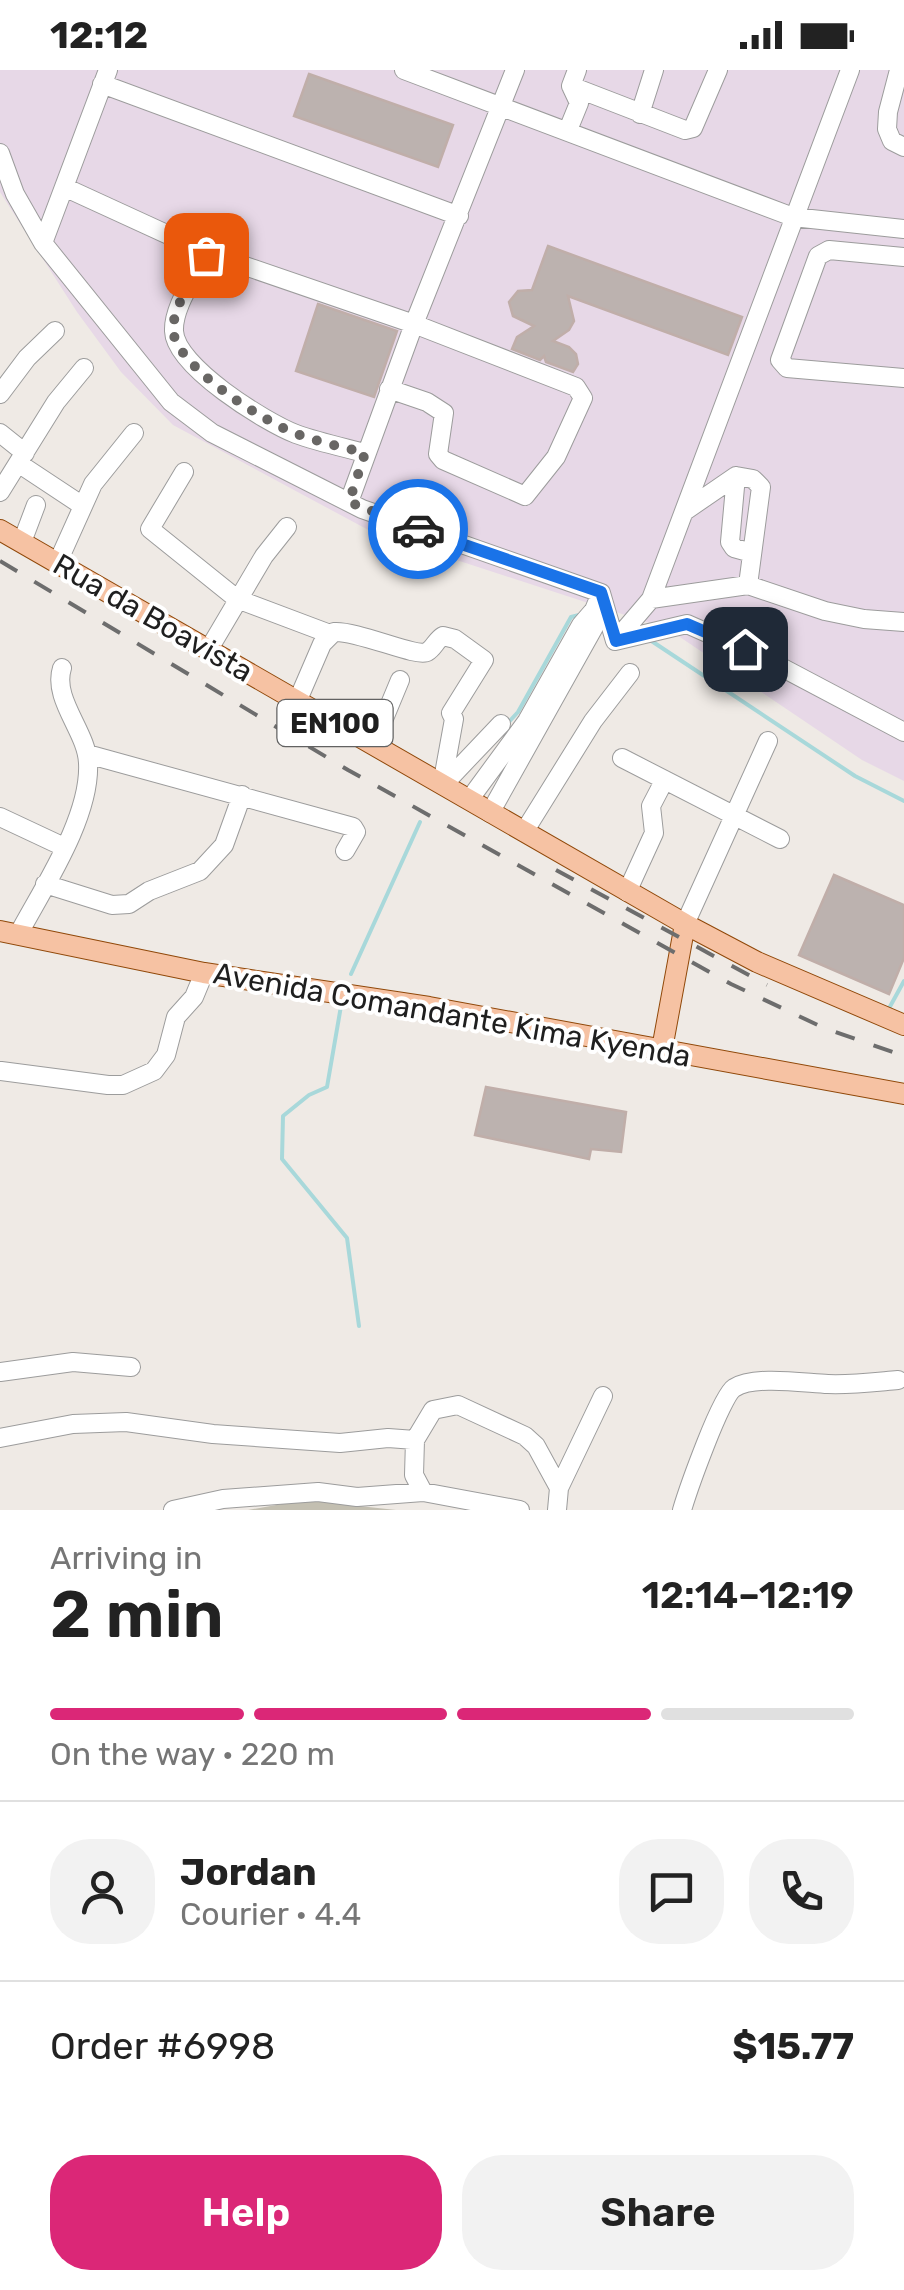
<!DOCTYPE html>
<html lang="en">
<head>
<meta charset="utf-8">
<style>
	:root { --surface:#fff; --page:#f2f2f2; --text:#222; --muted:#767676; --line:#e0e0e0; --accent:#db2777 }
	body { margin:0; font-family:Rubik,sans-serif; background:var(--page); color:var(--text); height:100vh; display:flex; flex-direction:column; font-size:38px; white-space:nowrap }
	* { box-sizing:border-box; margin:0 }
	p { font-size:32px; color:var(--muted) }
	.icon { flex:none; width:55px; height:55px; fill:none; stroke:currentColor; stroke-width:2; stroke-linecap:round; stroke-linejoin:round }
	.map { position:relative; height:1440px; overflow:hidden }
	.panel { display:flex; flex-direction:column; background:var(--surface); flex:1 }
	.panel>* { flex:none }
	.pin { position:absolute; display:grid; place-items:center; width:85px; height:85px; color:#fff; margin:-42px; border-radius:20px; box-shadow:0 5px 15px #0006 }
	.courier { position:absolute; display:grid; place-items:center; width:100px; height:100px; margin:-50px; border:8px solid #1a73e8; border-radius:50%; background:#fff; color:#222; box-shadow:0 2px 12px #0007 }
	.overview em { font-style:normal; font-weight:600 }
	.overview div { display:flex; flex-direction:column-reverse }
	.overview { display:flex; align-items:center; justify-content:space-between; height:170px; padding:0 50px }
	h1 { font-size:65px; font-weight:600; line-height:75px }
	.bar { display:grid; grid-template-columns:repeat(4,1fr); gap:15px 10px; align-content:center; height:120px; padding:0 50px }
	.bar i { height:12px; border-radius:8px; background:var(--line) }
	.bar .on { background:var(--accent) }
	.bar p { grid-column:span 4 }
	.line { display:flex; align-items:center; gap:25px; padding:0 50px; border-top:2px solid var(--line) }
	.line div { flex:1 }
	.round { display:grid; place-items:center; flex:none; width:105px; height:105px; border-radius:40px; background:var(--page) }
	.button { display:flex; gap:20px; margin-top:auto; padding:20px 50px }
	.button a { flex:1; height:115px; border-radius:40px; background:var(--accent); color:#fff; font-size:40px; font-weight:600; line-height:115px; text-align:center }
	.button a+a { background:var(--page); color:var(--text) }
	.status { display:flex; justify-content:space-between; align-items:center; height:70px; padding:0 50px; background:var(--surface); direction:ltr }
	.status svg { height:28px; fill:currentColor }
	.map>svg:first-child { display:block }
</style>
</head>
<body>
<div class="status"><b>12:12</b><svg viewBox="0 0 49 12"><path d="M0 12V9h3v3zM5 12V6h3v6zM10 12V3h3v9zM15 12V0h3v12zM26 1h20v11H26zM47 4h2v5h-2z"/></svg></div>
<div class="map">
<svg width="904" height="1440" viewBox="0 0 904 1440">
	<rect width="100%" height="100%" fill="#efeae5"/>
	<!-- industrial -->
	<path fill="#e7d8e7" d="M 0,0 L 904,0 L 904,711 L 862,690 L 668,559 L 374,463 L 173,355 L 121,302 L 77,242 L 0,122 Z"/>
	<!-- construction -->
	<path fill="#c3bfb1" d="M 304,1430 L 396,1440 L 248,1440 Z"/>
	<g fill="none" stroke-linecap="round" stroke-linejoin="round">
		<!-- stream -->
		<path stroke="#a8d8da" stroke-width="4" d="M 650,570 L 855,706 L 904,731
			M 506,655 L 518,642 L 571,547 L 579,545
			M 351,904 L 420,752
			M 341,936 L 327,1017 L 309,1025 L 283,1046 L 282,1089 L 347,1168 L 359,1256
			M 887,942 L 904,911"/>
	</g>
	<!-- building -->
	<path fill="#bcb2af" stroke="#c0aea9" stroke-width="2.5" d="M 309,4 L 453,55 L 438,97 L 294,46 Z
		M 548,176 L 742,247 L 728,285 L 568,226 L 574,251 L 569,260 L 553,271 L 569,277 L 576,284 L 578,294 L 573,302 L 546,292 L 544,286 L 540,290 L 512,279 L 517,267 L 534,256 L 513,246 L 509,232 L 518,221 L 532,220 Z
		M 318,234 L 397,261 L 374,327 L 296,301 Z
		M 834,805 L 904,835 L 904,888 L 889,924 L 799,885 Z
		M 486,1017 L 626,1042 L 621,1082 L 591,1079 L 589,1089 L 475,1065 Z"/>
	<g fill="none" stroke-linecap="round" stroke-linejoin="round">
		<!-- minor casing -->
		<g stroke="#9c9c9c" stroke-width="20">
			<path id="minor" d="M 404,0 L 793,147 L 904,159
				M 899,0 L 888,42 L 887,59 L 892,71 L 904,77
				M 102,14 L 459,146
				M 571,16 L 685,60 L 693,58 L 718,0
				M 640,44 L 654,0
				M 568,60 L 579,33 L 571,16 L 577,0
				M 0,83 L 15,124 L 43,173 L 171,332 L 212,363 L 362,439 L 601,523 L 615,571 L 687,554 L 764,588 L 904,662
				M 64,117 L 210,184 L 414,254 L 576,317 L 583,328 L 556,387 L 525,426 L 443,390 L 438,384 L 444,343 L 427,332 L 389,319
				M 43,173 L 108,0
				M 210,184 L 203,189 C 193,210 173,238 174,261 C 175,296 265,352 296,364 C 318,372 342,377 365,383
				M 904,187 L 829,180 L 818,186 L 780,290 L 787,298 L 904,308
				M 0,324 L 27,288 L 55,261
				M 0,363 L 25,383
				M 18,393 L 83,436
				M 184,402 L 150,459 L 237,529 L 330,564
				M 736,406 L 730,472 L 734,478 L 752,483
				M 0,422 L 56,332 L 84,298
				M 349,432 L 414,254 L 515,0
				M 685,441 L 736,406 L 753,409 L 761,417 L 748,515
				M 22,472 L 36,435
				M 57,494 L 93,414 L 134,363
				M 651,529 L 748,515 L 825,541 L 864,549 L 904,552
				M 616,570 L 651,529 L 850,0
				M 209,579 L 264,486 L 287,457
				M 297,632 L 322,574 L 334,562 C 356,560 418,588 427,582 C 434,578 436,570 443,566 L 455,569 L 484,590 L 451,643 L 454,649 L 442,715
				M 373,675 L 400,610
				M 87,684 L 353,757 L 356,762 L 345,781
				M 622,688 L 780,769
				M 443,715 L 501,654
				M 469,730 L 527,651 L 581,555 L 594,540
				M 490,743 L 594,557 L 594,540 L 601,523
				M 0,747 L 64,777
				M 524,762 L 593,651 L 630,603
				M 45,814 L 112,835 L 129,834 L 149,821 L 200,801 L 224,775 L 242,725
				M 627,822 L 654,763 L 651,736 L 664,711
				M 685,854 L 768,671
				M 18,865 C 43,818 91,747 88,693 C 87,662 52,629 62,598
				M 1,1001 L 108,1015 L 123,1015 L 154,1001 L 166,985 L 176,947 L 194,927 L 204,903
				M 0,1302 L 73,1292 L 131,1297
				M 0,1368 L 73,1354 L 126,1352 L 213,1364 L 340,1373 L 388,1368 L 415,1370 L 433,1340 L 458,1335 L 525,1366 L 536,1376 L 559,1418
				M 415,1370 L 414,1405 L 423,1422
				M 173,1440 L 223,1429 L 318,1422 L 357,1427 L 423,1422 L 520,1440
				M 557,1440 L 559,1418 L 603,1326
				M 682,1440 C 688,1420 721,1326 734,1318 C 754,1305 804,1313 828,1314 C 851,1315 875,1312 898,1310"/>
		</g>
		<!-- major casing -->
		<g stroke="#904809" stroke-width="22">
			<path id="major" d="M 0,460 L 685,854 L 757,892 L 904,955
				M 0,861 L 204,903 L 429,937 L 904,1024
				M 662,979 L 685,854"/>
		</g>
		<!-- minor -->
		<use href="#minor" stroke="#fff" stroke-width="18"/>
		<!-- major -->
		<use href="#major" stroke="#f6c2a3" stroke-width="20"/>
		<!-- rail -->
		<path stroke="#6d6d6d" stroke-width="4" stroke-dasharray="20 20" stroke-linecap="butt" d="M 0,491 L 348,700 L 731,914 L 824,958 L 904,986
			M 556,800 L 767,915"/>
	</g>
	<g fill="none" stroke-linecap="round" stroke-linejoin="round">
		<!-- done -->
		<path stroke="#686664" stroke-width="10" stroke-dasharray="0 18" d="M 206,185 C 194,204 176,233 173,256 C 169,293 266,353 297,364 C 319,372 342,377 365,383 L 349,432 L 418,459"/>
		<!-- route -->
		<path stroke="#1a73e8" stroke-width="12" d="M 418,459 L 601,522 L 616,571 L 687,554 L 745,579"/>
	</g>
	<g text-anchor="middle" stroke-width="8" stroke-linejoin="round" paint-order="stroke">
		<!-- shield labels -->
		<rect fill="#fff" stroke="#626262" stroke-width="2.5" x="277.5" y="630" width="115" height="46" rx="8"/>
		<g font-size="28" font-weight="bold" fill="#1f1f1f">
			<text x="335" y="663">EN100</text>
		</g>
		<!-- street labels -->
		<g font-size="30" fill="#1f1f1f" stroke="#fff">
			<text transform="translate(153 548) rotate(30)" y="10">Rua da Boavista</text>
			<text transform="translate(452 945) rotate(10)" y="10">Avenida Comandante Kima Kyenda</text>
		</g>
	</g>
</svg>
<div class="pin" style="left:206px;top:185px;background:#ea580c"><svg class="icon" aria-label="bag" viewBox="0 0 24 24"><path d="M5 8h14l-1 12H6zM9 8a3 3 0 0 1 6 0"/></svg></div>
<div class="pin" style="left:745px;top:579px;background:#1f2937"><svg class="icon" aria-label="home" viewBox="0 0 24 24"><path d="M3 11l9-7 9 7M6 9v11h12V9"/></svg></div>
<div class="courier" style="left:418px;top:459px"><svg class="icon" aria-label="car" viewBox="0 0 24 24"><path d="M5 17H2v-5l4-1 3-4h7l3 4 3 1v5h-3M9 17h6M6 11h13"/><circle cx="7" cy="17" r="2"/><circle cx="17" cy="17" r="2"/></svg></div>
</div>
<section class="panel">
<div class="overview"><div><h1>2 min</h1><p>Arriving in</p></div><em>12:14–12:19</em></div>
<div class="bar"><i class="on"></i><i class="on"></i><i class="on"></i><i></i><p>On the way · 220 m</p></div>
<div class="line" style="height:180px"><a class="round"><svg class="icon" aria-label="person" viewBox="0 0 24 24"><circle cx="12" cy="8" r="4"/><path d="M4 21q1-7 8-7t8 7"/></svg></a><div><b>Jordan</b><p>Courier · 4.4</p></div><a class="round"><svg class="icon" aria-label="chat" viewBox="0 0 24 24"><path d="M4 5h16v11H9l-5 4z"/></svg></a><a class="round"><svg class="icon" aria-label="phone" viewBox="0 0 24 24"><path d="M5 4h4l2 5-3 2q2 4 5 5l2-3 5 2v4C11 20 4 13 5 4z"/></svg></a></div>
<div class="line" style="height:130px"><div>Order #6998</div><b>$15.77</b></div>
<div class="button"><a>Help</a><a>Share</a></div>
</section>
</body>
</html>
